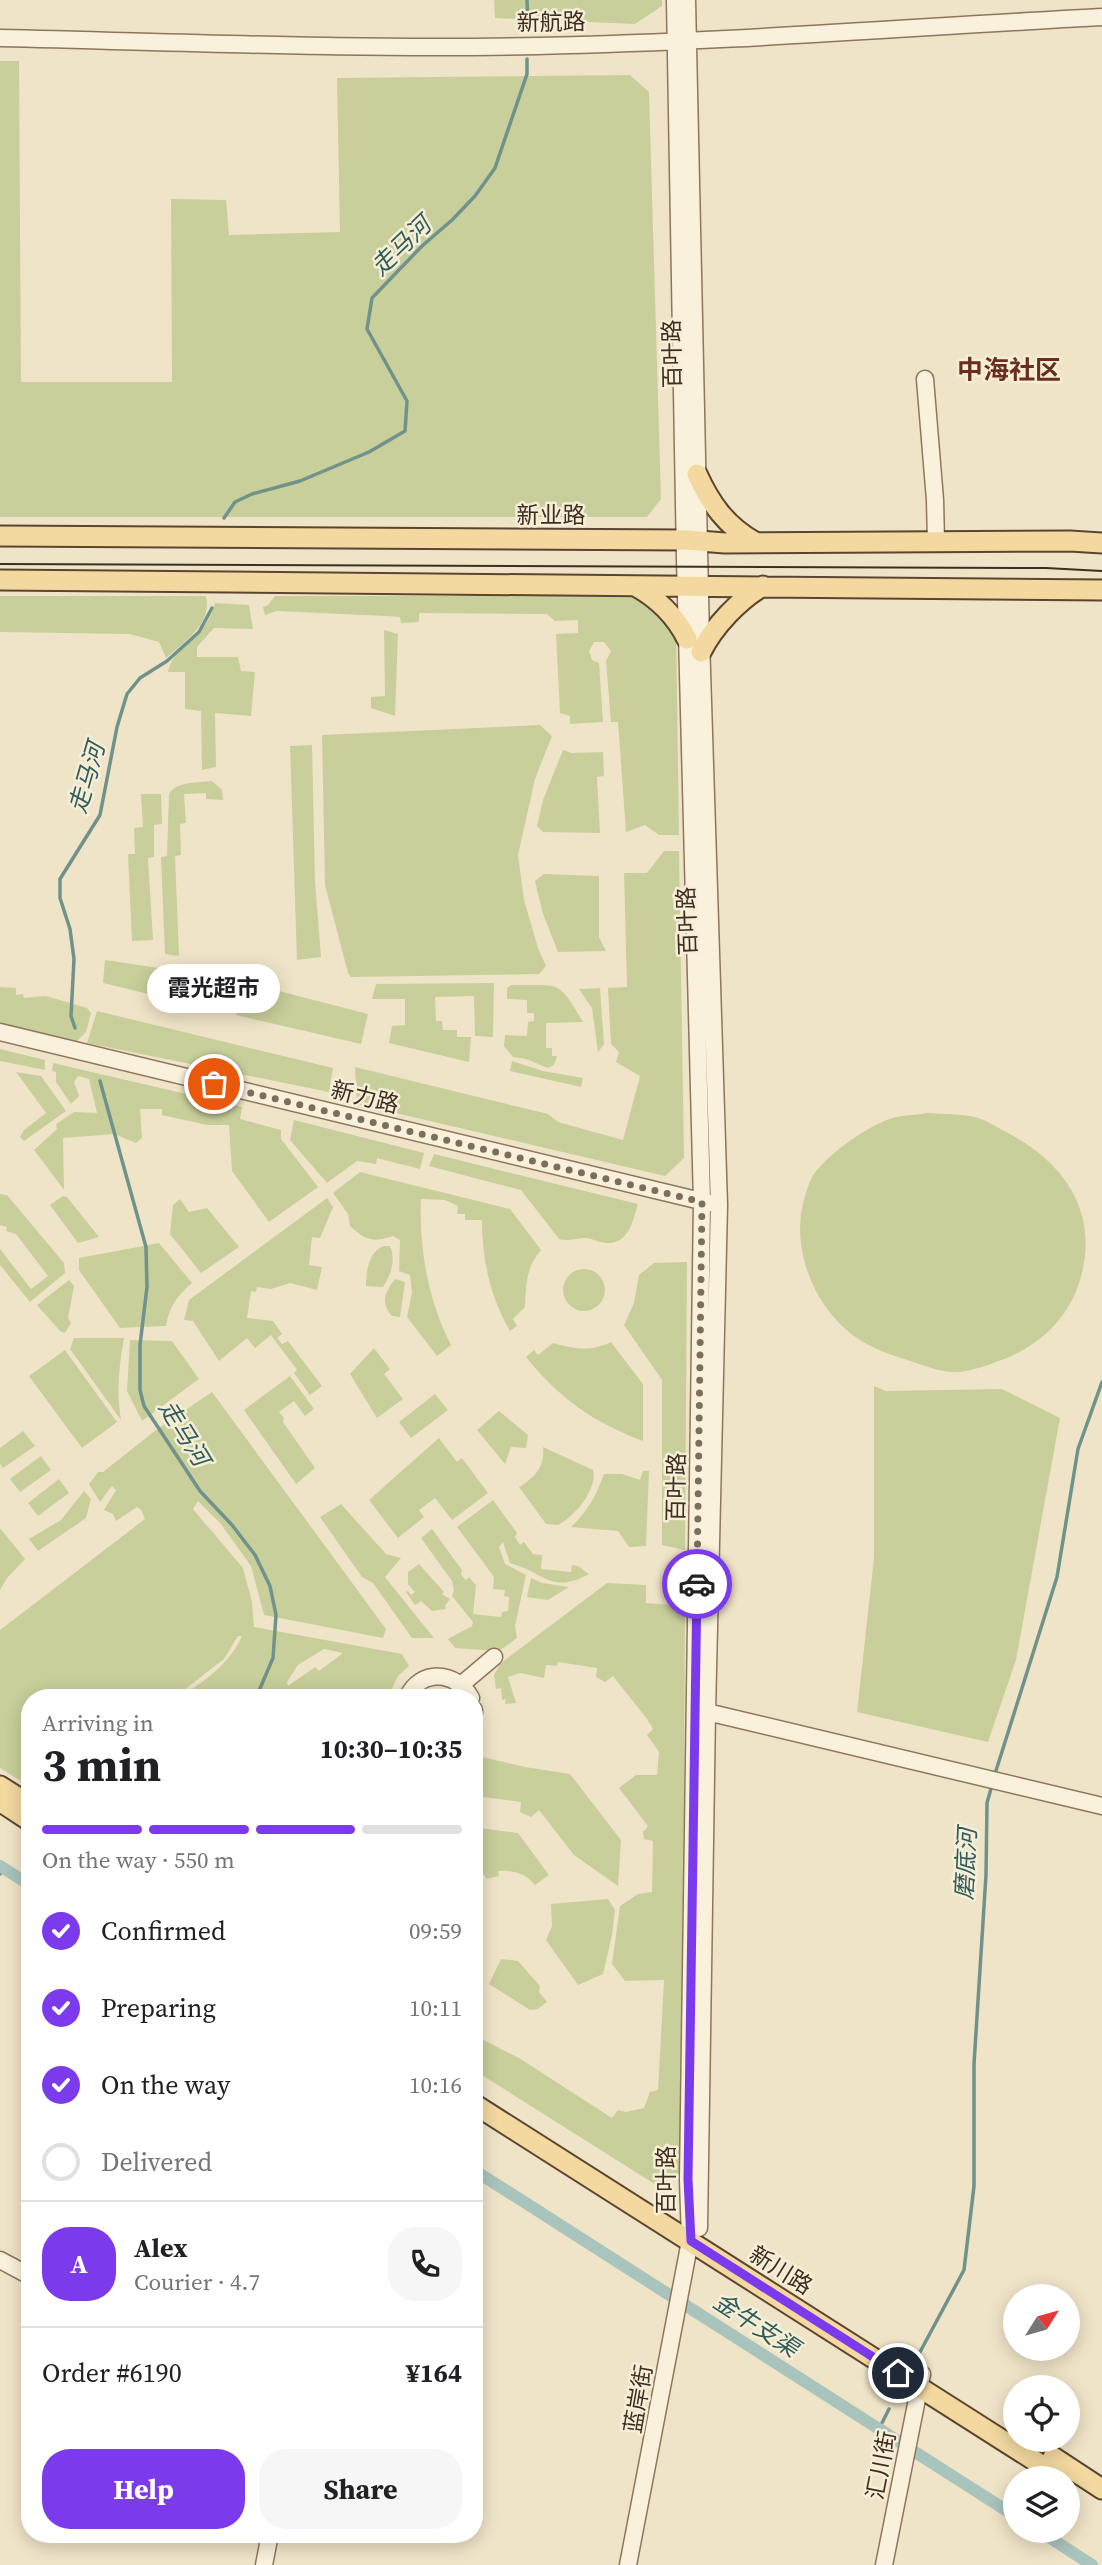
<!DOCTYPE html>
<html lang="en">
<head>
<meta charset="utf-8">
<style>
	:root { --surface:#fff; --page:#f6f6f6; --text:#202124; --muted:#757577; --line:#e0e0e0; --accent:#7c3aed }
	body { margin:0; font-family:"Source Serif 4","Noto Sans SC",serif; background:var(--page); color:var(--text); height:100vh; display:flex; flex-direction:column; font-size:26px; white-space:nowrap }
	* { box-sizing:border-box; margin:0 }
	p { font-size:23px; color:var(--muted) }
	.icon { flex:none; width:38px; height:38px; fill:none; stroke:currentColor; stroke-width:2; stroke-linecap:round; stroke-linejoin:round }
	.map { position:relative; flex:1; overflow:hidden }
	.sheet { position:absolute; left:21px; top:1689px; width:462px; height:854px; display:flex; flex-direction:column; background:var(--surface); border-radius:28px; box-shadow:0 4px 18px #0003 }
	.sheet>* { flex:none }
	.needle { width:46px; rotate:53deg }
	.fabs { position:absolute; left:1003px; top:2284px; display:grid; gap:14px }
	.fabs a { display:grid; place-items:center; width:77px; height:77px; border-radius:50%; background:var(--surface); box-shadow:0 4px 18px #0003; font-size:35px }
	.pin { position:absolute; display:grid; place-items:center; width:60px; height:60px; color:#fff; margin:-30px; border:4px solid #fff; border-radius:50%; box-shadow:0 2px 7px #0007 }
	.courier { position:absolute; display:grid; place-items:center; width:70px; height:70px; margin:-35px; border:5px solid #7c3aed; border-radius:50%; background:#fff; color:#222; box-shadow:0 2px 9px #0007 }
	.bubble { position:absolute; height:49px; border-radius:24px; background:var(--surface); box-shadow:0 4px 18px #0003; font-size:23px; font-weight:700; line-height:49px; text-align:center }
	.headline em { font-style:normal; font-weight:700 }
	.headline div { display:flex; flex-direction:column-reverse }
	.headline { display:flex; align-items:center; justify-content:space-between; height:119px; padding:0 21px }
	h1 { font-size:46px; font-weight:700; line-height:52px }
	.bar { display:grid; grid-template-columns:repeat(4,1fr); gap:10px 7px; align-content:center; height:84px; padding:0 21px }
	.bar i { height:9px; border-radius:5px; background:var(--line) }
	.bar .active { background:var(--accent) }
	.bar p { grid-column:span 4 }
	.line { display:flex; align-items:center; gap:18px; padding:0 21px; border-top:2px solid var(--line) }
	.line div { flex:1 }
	.round { display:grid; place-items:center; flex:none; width:74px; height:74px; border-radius:28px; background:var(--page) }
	ol { padding:0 21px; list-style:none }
	li { display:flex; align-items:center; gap:21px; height:77px }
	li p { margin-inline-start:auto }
	li .icon { padding:7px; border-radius:50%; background:var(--accent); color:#fff; stroke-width:4 }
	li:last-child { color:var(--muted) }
	li i { width:38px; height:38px; border:4px solid var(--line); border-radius:50% }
	.action { display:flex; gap:14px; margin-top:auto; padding:14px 21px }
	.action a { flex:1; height:80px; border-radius:28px; background:var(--accent); color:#fff; font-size:28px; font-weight:700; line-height:80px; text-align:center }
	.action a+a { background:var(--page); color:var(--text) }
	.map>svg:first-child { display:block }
</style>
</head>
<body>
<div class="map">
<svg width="1102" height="2565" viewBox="0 0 1102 2565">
	<rect width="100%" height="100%" fill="#f0e4c8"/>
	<!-- green -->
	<path fill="#c9cf9b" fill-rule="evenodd" d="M 494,0 L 662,0 L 662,6 L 635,24 L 495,18 Z
		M 0,61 L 19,61 L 21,382 L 172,382 L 171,199 L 226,200 L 229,235 L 340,232 L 337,78 L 630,75 L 649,92 L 661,499 L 647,517 L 0,517 Z
		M 0,596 L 206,596 C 213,623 184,642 166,658 L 159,642 L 130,634 L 0,632 Z
		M 275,596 L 645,596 L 676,629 L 679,835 L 659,835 L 645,825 L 626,832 L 618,722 L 611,722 L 606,661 L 611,651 L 604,642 L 594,642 L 589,651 L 592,660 L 599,663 L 603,722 L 570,724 L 570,716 L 560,713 L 556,634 L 578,633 L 578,620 L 555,621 L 547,614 L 419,613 L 419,622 L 401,623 L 400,617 L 386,616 L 277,611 L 265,615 L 263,607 L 268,605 Z
		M 215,603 L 249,605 L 253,629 L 214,628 L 197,647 L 197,657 L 238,657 L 241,671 L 255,672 L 251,716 L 215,713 L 216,767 L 202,770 L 201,711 L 185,709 L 185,672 L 168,672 C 172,647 208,637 215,603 Z
		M 384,630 L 398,634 L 395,716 L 371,708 L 371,697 L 385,696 Z
		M 540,725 L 552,736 L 535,779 L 518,855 L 524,900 L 538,948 L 546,966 L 539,974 L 351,977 L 348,973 L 325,885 L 322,735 Z
		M 312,745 L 315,882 L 321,957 L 297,960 L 290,746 Z
		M 563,750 L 572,753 L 603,752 L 604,776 L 597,777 L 600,833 L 543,832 L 537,826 L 543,800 Z
		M 212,781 L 222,790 L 223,800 L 206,799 L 206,793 L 184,794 L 186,823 L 180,824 L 181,855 L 175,856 L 179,956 L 165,954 L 161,857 L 167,856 L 169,794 C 176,781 198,783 212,781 Z
		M 141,794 L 161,794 L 162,824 L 154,825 L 154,857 L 148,858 L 153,940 L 132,941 L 128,854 L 135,854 L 134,828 L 143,827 Z
		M 664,851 L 679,851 L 684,1158 L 665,1176 L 357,1104 L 355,1067 L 548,1114 L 558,1122 L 623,1140 L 640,1076 L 616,1062 L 619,1052 L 611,1044 L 608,988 L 627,987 L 624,873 L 647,873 Z
		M 544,874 L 599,876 L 599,937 L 606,951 L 558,952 L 543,914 L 535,881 Z
		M 105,960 L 218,977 L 224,984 L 224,994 L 218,1002 L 208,999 L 206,1008 L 103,983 Z
		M 241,981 L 368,1014 L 361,1044 L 236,1015 L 238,1007 L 232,992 Z
		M 494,983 L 493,1037 L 475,1036 L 474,996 L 435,997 L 436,1021 L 442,1021 L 443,1030 L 457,1030 L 457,1037 L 471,1037 L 469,1062 L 389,1043 L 392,1026 L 405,1025 L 405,999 L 372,999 L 376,984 Z
		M 511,985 C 561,986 557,978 583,1022 L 546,1023 L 546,1048 L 552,1048 L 552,1056 L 557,1056 L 554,1065 L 548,1068 L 526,1059 L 513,1057 L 504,1046 L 505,1035 L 527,1036 L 528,1022 L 534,1021 L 534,1013 L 527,1013 L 527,1000 L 507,999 L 507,988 Z
		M 0,987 L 16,988 L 16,995 L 23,994 L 24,998 L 46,996 L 87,1008 L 91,1013 L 86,1032 L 76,1042 L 0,1023 Z
		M 600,988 L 604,1044 L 598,1052 L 592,1008 L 579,989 Z
		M 97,1011 L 333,1068 L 329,1092 L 87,1043 Z
		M 0,1049 L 45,1060 L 45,1070 L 0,1061 Z
		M 512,1061 L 543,1071 L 583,1078 L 581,1087 L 510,1071 Z
		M 53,1063 L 242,1107 L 240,1119 L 281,1130 L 281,1139 L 318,1187 L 269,1222 L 232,1171 L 229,1125 L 207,1125 L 162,1115 L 162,1109 L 140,1109 L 142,1138 L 136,1143 L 114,1134 L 63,1138 L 64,1190 L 34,1150 L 57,1129 L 56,1124 L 74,1112 L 97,1113 L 89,1079 L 78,1076 L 74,1082 L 79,1096 L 71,1104 L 56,1082 L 56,1072 L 52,1071 Z
		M 16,1072 L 41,1076 L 66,1111 L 24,1141 L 20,1137 L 24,1130 L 46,1113 Z
		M 928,1113 C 943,1114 960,1114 975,1117 C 986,1120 998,1128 1008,1133 C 1071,1166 1102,1221 1077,1289 C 1065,1321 1038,1345 1007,1358 C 990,1364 970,1373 951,1372 C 938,1371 923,1365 910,1361 C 892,1355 873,1349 857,1338 C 813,1308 788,1244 806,1193 C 808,1187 810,1179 814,1174 C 829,1153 871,1123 896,1117 C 906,1115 917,1115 928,1113 Z
		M 294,1120 L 424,1153 L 420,1169 L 377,1158 L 376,1164 L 357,1161 L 327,1183 L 290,1140 Z
		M 434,1154 L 638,1204 C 633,1220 629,1244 607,1243 C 600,1243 594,1239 586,1238 C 576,1238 568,1242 559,1239 L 521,1190 L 429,1166 Z
		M 360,1172 L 510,1209 L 541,1250 C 526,1267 526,1285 525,1307 L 513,1319 L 517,1326 L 510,1331 C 490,1297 482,1259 482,1220 L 465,1220 L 465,1214 L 457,1214 L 458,1206 L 445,1200 L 421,1199 C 419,1249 428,1300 451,1345 L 437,1356 L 407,1317 L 412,1292 L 410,1275 L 399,1271 L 400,1240 L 393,1236 C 373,1243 365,1240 350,1226 L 348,1214 L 333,1193 Z
		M 0,1194 L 7,1195 L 64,1263 L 65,1273 L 30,1302 L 0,1265 L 0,1249 L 31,1289 L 48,1276 L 16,1234 L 6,1231 L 7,1227 L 0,1225 Z
		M 63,1196 L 67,1197 L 99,1237 L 78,1243 L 50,1205 Z
		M 327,1198 L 333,1207 L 320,1238 L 312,1237 L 309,1265 L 322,1267 L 317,1290 L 290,1283 L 271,1289 L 257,1287 L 256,1292 L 251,1291 L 247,1318 L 273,1321 L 282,1334 L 277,1338 L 282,1344 L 288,1341 L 322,1386 L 310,1395 L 294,1373 L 297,1370 L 271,1335 L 255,1348 L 247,1338 L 219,1361 L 193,1321 L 184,1320 L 189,1300 Z
		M 180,1199 L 189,1212 L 207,1208 L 239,1247 L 201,1273 L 170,1234 L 173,1205 Z
		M 159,1243 L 192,1283 C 177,1296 169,1307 166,1326 L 120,1328 L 79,1270 L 79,1258 Z
		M 384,1246 L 390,1246 C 396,1260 391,1275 383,1287 L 366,1286 C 366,1271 369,1251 384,1246 Z
		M 687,1262 L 685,1550 L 662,1545 L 662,1380 L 624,1325 L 634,1303 L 639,1275 L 654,1263 Z
		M563 1290a21 21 0 1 1 42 0a21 21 0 1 1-42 0Z
		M 395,1279 L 405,1282 L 400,1317 L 392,1316 C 380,1303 385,1292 395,1279 Z
		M 69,1280 L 74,1286 L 68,1318 L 71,1323 L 65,1333 L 60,1331 L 37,1305 Z
		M 74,1338 L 124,1338 C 119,1366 116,1391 121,1420 L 70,1349 Z
		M 130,1340 L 172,1341 L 199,1379 L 142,1421 L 127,1391 Z
		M 611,1342 L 643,1384 L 643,1441 C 593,1422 560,1399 526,1357 L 534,1350 L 538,1355 L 553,1343 C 575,1349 590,1352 611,1342 Z
		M 374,1348 L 390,1369 L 384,1374 L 403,1399 L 377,1418 L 350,1374 Z
		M 65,1350 L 117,1422 L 82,1448 L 29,1376 Z
		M 290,1376 L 314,1409 L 305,1416 L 294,1401 L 279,1412 L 284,1418 L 283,1422 L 315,1468 L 296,1484 L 244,1410 Z
		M 874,1386 L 886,1391 L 1002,1389 L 1060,1418 L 1016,1660 L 988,1742 L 857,1712 L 874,1558 Z
		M 212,1392 L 386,1629 L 383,1638 L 264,1615 L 251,1566 L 220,1523 L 198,1501 L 193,1509 L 243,1568 L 252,1602 L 254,1627 L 402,1654 L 409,1666 L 398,1676 L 388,1697 L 181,1697 C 206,1679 229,1665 242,1636 L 238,1636 L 224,1659 L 175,1697 L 30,1698 L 30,1787 L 0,1768 L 0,1630 L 145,1519 L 141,1510 L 137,1507 L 116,1521 L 113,1514 L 104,1510 L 116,1490 L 112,1486 L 100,1502 L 89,1484 L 98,1472 L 103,1472 L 156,1430 ZM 324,1649 L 343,1653 L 319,1671 L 315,1667 L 288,1686 L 287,1682 L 298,1665 Z
		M 435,1394 L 448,1410 L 411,1438 L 399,1422 Z
		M 499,1411 L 528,1435 L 526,1448 L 511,1447 L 505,1464 L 477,1430 Z
		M 23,1431 L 35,1446 L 3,1468 L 0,1464 L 0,1448 Z
		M 439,1438 L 457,1462 L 462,1458 L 488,1493 L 452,1520 L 435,1498 L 419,1510 L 424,1517 L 398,1538 L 369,1500 Z
		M 543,1447 L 593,1470 C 598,1489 574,1517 558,1525 L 546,1524 L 519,1487 C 535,1477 545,1467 543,1447 Z
		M 41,1456 L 51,1470 L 20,1492 L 10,1479 Z
		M 643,1471 L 649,1471 L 646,1546 L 629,1547 L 618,1531 L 571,1527 C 588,1511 596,1496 604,1474 L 622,1474 L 640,1480 Z
		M 59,1479 L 69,1493 L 38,1516 L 28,1503 Z
		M 84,1491 L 91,1499 L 86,1518 L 38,1551 L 29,1539 L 61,1520 Z
		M 493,1500 L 517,1533 L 515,1537 L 520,1545 L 524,1542 L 533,1554 L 542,1555 L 541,1569 L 571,1572 L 572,1565 L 578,1566 L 589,1574 C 551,1595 544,1572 510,1563 L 503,1542 L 499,1547 L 505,1564 L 526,1575 L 515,1626 L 517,1638 L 499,1651 L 455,1648 L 448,1639 L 472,1626 L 473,1622 L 452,1596 L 454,1590 L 452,1581 L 421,1538 L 432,1529 L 462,1570 L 461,1575 L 466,1580 L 469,1577 L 476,1585 L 473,1614 L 501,1617 L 502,1612 L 508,1611 L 509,1597 L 504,1596 L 505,1590 L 493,1589 L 494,1577 L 457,1527 Z
		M 341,1504 L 386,1554 L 401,1558 L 385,1577 L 434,1638 L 412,1638 L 373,1583 L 362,1577 L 320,1517 Z
		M 0,1528 L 25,1559 L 7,1578 L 0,1590 Z
		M 419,1564 L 444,1592 L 442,1594 L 450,1599 L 445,1606 L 446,1609 L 432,1611 L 421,1601 L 415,1605 L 406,1592 L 408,1591 L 411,1595 L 415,1592 L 408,1584 L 408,1572 Z
		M 531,1578 L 542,1583 L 569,1587 L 548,1600 L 527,1597 Z
		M 607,1583 L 646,1585 L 646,1603 L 685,1606 L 682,2173 L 656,2185 L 474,2070 L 474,2035 L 519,2058 L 612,2118 L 618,2110 L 626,2112 L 644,2108 L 650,2092 L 658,2090 L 664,1980 L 625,1981 L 612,1964 L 620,1906 L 638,1894 L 652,1892 L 653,1841 L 644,1839 L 643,1832 L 648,1826 L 619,1788 L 636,1775 L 657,1775 L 659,1752 L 647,1735 L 653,1729 L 647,1719 L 613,1676 L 605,1682 L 596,1677 L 597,1668 L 558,1662 L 557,1666 L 546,1665 L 544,1678 L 520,1673 L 508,1677 L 516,1703 L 505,1704 L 506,1699 L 502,1700 L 501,1688 L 496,1689 L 494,1675 L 501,1663 Z
		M 474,1755 L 525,1767 L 570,1774 L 621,1840 L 618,1886 L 574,1855 L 539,1810 L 531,1817 L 520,1812 L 521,1802 L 483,1797 L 481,1801 L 474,1800 Z
		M 474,1827 L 518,1833 L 549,1875 L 535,1885 C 525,1873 513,1870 498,1871 L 499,1876 L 487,1879 L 474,1862 Z
		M 608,1899 L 615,1910 L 612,1935 L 603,1974 L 578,1985 L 546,1940 L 552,1926 L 551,1904 Z
		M 501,1959 L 518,1961 L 540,1986 L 539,1992 L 547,2002 L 538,2009 L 530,2010 L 489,1984 Z"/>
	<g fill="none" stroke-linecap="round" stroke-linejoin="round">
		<!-- stream -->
		<path stroke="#6f938a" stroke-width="3.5" d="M 527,0 L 528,27
			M 224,518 L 235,502 L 252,494 L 300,481 L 369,452 L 405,431 L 407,401 L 367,329 L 372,298 L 422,246 L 452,220 L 475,196 L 495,168 L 527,74 L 527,59
			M 75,1028 L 71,1016 L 74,959 L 70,929 L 60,898 L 60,879 L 100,815 L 117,727 L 127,694 L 140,678 L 167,661 L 199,632 L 212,608
			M 100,1081 L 146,1247 L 147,1287 L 140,1345 L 140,1390 L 144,1406 L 200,1491 L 232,1525 L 255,1555 L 270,1586 L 276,1615 L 273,1658 L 256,1698
			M 994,1777 L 1057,1577 L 1078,1449 L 1102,1382
			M 0,1874 L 4,1868
			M 920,2352 L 964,2270 L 974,2186 L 974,2064 L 986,1875 L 987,1803 L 992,1785
			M 879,2429 L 889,2409"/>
		<!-- canal -->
		<path stroke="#a9c4bc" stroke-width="12" d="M 0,1866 L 30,1885
			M 474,2170 L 1015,2516
			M 1038,2530 L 1092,2565"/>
		<!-- minor casing -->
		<g stroke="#8d765c" stroke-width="19">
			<path id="minor" d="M 687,0 L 701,639 L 719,1205 L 707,1712 L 699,2228
				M 0,38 C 179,42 359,50 538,46 C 726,42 914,27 1102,17
				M 925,379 L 935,500 L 936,542
				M 0,1032 L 709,1203
				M 462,1684 L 494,1657
				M 407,1698 C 420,1668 457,1671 471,1698
				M 474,1710 L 474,1713
				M 699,1712 L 707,1712 L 1102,1806
				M 0,2260 L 30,2276
				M 264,2565 L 270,2534
				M 628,2565 L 690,2241 L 688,2180 L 702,1202 L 685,560 L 675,0
				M 884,2565 L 922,2374"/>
		</g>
		<!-- major casing -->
		<g stroke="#5b4430" stroke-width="23">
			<path id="major" d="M 697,474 C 710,503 726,526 755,542
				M 0,536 L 686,540 L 725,543 L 1070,541 L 1102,543
				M 0,580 L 1102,590
				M 635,586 C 657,598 676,617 687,639
				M 701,652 C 714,626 739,600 763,586
				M 0,1786 L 30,1805
				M 4,1804 L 30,1821
				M 474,2104 L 1062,2478
				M 1053,2457 L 1102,2489"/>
		</g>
		<!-- minor -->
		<use href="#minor" stroke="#faf1dc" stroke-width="16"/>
		<!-- major -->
		<use href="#major" stroke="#f3d9a0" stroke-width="19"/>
		<!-- tram -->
		<path stroke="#3d2e20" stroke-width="2" d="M 0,564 L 1046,568 L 1102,571"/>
	</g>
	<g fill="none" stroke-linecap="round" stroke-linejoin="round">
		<!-- done -->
		<path stroke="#7c6e5b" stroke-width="7" stroke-dasharray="0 12.6" d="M 214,1084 L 702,1202 L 697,1584"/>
		<!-- route -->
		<path stroke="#7c3aed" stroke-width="9" d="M 697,1584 L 688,2179 L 691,2241 L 898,2373"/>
	</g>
	<g text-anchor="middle" stroke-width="5" stroke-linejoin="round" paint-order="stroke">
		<!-- street labels -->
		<g font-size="23" fill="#3d2e20" stroke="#f7eed8">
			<text transform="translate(551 22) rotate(-1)" y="8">新航路</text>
			<text transform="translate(672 354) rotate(-91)" y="8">百叶路</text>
			<text x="551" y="523">新业路</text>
			<text transform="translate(687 921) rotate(-92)" y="8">百叶路</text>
			<text transform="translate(365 1097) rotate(14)" y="8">新力路</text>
			<text transform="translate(676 1487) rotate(-89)" y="8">百叶路</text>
			<text transform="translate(666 2180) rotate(-90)" y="8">百叶路</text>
			<text transform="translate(781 2270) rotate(32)" y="8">新川路</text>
			<text transform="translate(638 2399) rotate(-80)" y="8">蓝岸街</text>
			<text transform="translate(881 2465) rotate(-79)" y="8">汇川街</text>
		</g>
		<!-- water labels -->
		<g font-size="24" font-style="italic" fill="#2f5d5a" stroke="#f7eed8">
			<text transform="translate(401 246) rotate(-44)" y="8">走马河</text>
			<text transform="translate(87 778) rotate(-74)" y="8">走马河</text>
			<text transform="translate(184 1433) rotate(58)" y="8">走马河</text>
			<text transform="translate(966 1864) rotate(-87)" y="8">磨底河</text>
			<text transform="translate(756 2325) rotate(33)" y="8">金牛支渠</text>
		</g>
		<!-- quarter labels -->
		<g font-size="26" font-weight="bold" fill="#6b2e1e" stroke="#f7eed8">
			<text x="1009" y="379">中海社区</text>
		</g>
	</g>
</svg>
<div class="fabs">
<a><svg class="needle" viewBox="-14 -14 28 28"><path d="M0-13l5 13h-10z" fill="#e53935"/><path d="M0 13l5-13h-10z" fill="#757577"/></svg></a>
<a><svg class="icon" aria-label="locate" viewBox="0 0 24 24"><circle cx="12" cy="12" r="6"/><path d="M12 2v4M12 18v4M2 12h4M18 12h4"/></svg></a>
<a><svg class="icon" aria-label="layers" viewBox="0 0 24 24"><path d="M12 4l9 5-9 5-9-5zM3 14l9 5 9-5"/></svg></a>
</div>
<div class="pin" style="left:214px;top:1084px;background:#ea580c"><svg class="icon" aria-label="bag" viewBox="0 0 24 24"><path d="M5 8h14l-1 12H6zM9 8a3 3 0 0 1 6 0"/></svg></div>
<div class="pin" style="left:898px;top:2373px;background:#1f2937"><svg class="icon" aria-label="home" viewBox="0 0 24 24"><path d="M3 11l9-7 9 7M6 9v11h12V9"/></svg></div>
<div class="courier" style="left:697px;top:1584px"><svg class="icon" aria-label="car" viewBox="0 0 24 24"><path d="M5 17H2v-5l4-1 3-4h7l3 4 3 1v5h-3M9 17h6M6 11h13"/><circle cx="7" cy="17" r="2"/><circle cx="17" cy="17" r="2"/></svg></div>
<div class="bubble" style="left:147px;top:964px;width:133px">霞光超市</div>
<section class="sheet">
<div class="headline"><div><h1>3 min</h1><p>Arriving in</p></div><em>10:30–10:35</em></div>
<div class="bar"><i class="active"></i><i class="active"></i><i class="active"></i><i></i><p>On the way · 550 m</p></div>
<ol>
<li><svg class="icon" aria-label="check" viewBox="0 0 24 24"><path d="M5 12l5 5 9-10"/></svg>Confirmed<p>09:59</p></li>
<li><svg class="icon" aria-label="check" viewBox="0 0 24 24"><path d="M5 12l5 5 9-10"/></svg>Preparing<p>10:11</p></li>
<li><svg class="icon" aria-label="check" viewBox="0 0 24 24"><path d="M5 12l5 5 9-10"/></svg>On the way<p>10:16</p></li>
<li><i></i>Delivered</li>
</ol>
<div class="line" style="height:126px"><b class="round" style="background:var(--accent);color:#fff">A</b><div><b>Alex</b><p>Courier · 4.7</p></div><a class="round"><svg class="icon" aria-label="phone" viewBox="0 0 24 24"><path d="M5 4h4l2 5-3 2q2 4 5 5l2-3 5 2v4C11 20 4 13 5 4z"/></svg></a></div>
<div class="line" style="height:91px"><div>Order #6190</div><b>¥164</b></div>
<div class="action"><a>Help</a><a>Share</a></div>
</section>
</div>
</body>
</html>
